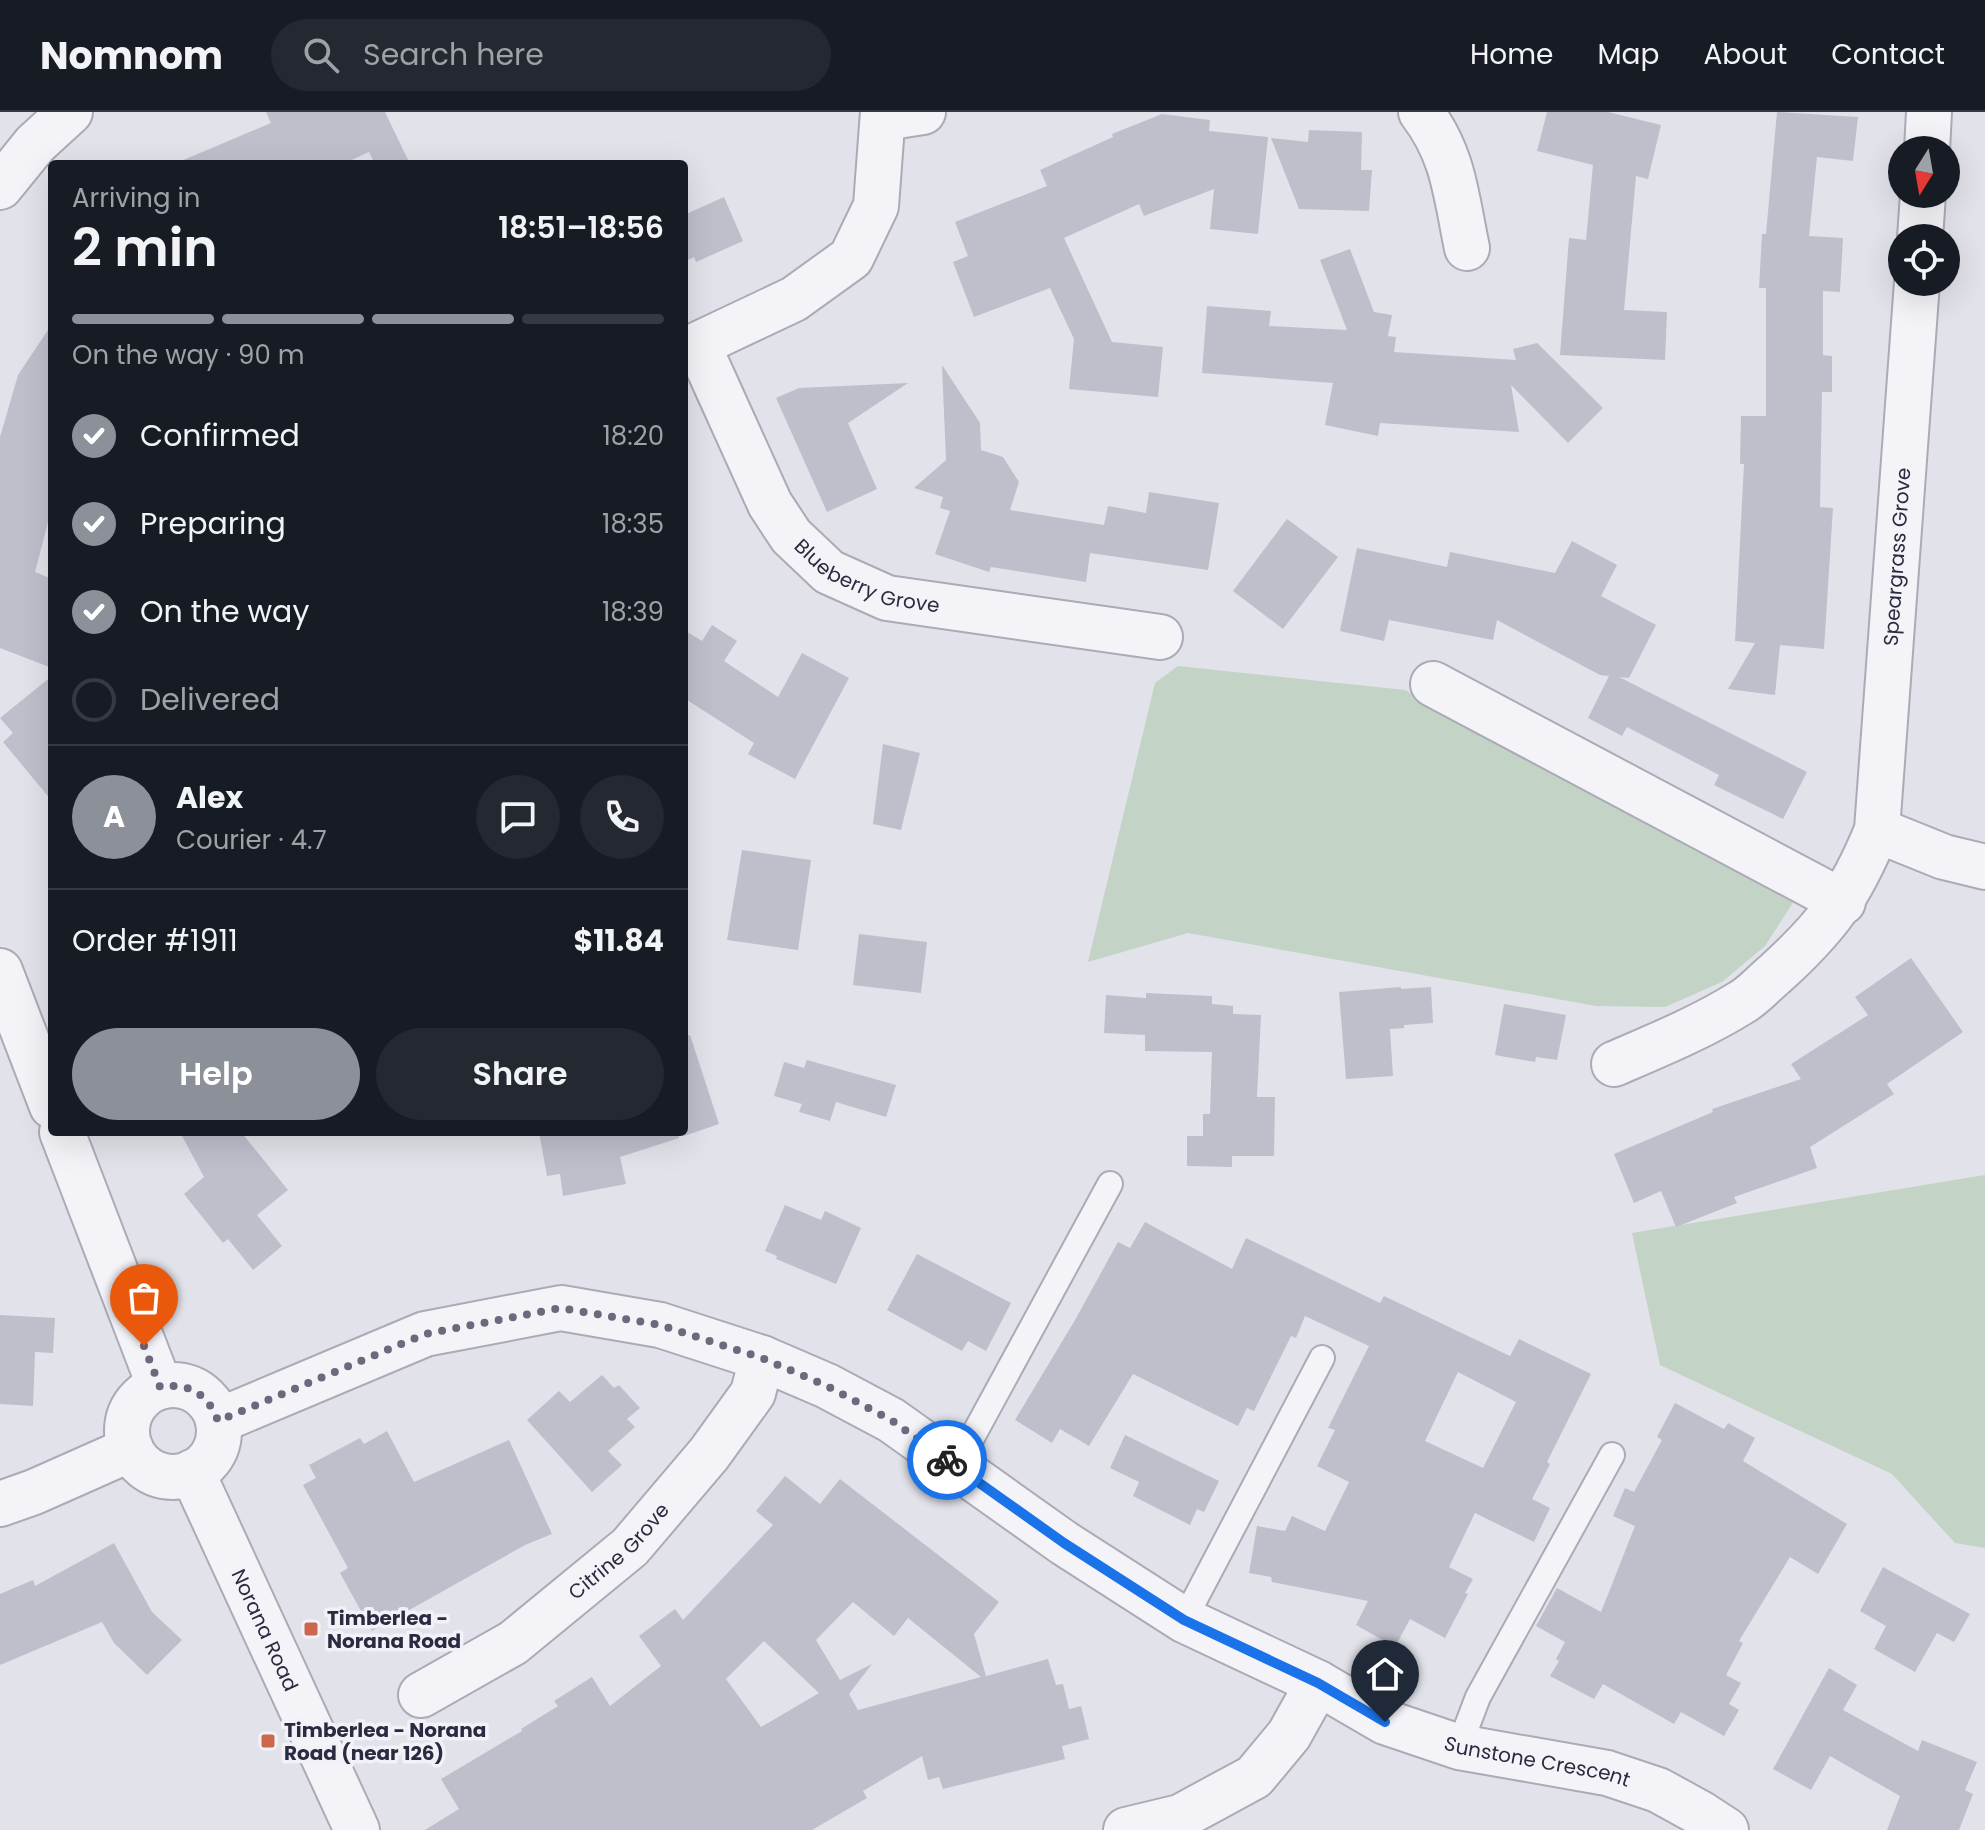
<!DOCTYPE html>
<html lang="en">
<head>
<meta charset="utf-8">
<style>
	:root { --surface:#171b24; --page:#242831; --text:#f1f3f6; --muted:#9ea1a6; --line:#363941; --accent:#8c9099 }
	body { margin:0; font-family:Poppins,sans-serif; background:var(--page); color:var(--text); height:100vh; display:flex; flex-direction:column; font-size:30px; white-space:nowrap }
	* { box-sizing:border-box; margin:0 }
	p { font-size:26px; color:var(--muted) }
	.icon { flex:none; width:44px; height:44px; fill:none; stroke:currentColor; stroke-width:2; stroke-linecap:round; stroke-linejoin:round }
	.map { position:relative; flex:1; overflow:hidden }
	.sheet { position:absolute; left:48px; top:48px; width:640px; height:976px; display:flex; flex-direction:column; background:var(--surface); border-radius:8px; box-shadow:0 8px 32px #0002 }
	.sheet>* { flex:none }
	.needle { width:52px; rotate:191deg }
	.tools { position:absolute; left:1888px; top:24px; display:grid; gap:16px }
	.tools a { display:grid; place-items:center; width:72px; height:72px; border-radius:50%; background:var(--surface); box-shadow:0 8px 32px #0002; font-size:40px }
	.pin { position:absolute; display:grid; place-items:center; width:68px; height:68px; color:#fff; margin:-82px -34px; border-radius:50% 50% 50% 0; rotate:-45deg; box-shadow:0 0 8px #0007 }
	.pin .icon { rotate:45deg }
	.courier { position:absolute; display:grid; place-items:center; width:80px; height:80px; margin:-40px; border:6px solid #1a73e8; border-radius:50%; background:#fff; color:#222; box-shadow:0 2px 10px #0007 }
	.head em { font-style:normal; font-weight:600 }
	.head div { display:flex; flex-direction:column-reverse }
	.head { display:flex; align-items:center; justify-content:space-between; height:136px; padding:0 24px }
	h1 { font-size:52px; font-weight:600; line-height:60px }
	.bar { display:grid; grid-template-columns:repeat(4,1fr); gap:12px 8px; align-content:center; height:96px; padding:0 24px }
	.bar i { height:10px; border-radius:6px; background:var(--line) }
	.bar .on { background:var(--accent) }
	.bar p { grid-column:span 4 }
	.line { display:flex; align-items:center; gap:20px; padding:0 24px; border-top:2px solid var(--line) }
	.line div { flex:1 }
	.round { display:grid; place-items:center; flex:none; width:84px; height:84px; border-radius:42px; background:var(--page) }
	ol { padding:0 24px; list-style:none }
	li { display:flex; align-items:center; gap:24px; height:88px }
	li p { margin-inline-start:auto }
	li .icon { padding:8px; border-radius:50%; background:var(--accent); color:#fff; stroke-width:4 }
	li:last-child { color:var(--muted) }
	li i { width:44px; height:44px; border:4px solid var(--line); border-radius:50% }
	.button { display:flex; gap:16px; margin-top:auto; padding:16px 24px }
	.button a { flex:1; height:92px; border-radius:48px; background:var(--accent); color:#fff; font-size:32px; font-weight:600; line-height:92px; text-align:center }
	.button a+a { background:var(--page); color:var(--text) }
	header { display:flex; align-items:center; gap:48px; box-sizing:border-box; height:112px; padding:0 40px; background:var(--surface); border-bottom:2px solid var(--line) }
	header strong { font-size:38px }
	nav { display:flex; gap:44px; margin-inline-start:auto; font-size:28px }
	.search { width:560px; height:72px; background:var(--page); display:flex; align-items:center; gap:20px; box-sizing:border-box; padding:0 28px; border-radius:44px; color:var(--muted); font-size:30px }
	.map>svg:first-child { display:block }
</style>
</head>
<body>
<header>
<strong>Nomnom</strong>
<div class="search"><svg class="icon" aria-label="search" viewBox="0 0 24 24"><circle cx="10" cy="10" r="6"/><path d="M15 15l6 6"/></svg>Search here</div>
<nav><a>Home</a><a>Map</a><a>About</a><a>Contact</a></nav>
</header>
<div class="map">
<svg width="1985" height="1718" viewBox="0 0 1985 1718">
	<rect width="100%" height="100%" fill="#e2e2ea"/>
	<!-- green -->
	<path fill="#c3d3c5" d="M 1178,554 L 1405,578 L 1796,786 L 1765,834 L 1722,870 L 1665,895 L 1596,894 L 1188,821 L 1088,850 L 1155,571 Z
		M 1985,1063 L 1985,1436 L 1955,1431 L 1892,1362 L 1660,1253 L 1632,1121 Z"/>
	<!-- building -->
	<path fill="#bfbfcc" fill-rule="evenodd" d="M 266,0 L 385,0 L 410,52 L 375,52 L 369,40 L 343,52 L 174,52 L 271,11 Z
		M 1547,0 L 1608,0 L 1661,13 L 1648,67 L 1636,64 L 1624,198 L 1667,200 L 1665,248 L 1560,243 L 1569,126 L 1586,128 L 1593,53 L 1537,39 Z
		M 1777,0 L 1858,5 L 1853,49 L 1817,45 L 1809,124 L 1843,126 L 1840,180 L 1823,179 L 1823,243 L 1832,244 L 1832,280 L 1822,280 L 1820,395 L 1833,396 L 1824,537 L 1780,533 L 1775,583 L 1728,577 L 1755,531 L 1735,529 L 1744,352 L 1740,352 L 1741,304 L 1766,304 L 1766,176 L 1759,176 L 1762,122 L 1766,122 Z
		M 1162,2 L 1210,8 L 1209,19 L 1268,25 L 1258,122 L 1210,117 L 1214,77 L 1144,104 L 1139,92 L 1064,126 L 1112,230 L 1163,235 L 1158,285 L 1069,277 L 1074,227 L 1050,176 L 974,205 L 953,150 L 968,144 L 955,110 L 1047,74 L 1040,58 L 1113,25 L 1112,22 Z
		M 1309,18 L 1362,20 L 1361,58 L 1372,58 L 1369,99 L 1299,97 L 1271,26 L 1308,30 Z
		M 724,85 L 743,129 L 696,150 L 694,145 L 684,150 L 684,103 Z
		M 1350,137 L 1374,200 L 1392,203 L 1388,224 L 1396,225 L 1394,240 L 1516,248 L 1513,237 L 1537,231 L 1603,296 L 1568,331 L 1511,273 L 1519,320 L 1380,311 L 1378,324 L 1325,313 L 1333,271 L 1202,261 L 1207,194 L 1271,199 L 1269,214 L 1347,218 L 1320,148 Z
		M 52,212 L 52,395 L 35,460 L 52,467 L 52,556 L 0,536 L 0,325 L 18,263 Z
		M 942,253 L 980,311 L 981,338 L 1003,345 L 1019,370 L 1010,398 L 1104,413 L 1108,394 L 1146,401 L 1149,380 L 1219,391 L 1208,458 L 1090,441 L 1086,470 L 991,455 L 989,460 L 935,442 L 950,399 L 940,396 L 943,385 L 914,376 L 946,348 Z
		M 908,271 L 848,311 L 877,377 L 827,400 L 776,286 L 799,276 Z
		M 1287,407 L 1338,445 L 1283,517 L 1233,479 Z
		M 1572,429 L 1617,453 L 1601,484 L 1656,513 L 1629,566 L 1619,565 L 1807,660 L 1783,707 L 1714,673 L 1719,663 L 1627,615 L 1622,624 L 1588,606 L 1609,564 L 1600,563 L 1497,508 L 1493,528 L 1389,508 L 1384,529 L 1340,519 L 1357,436 L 1447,455 L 1450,440 L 1555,461 Z
		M 712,513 L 737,529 L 724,549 L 778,585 L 802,541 L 849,566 L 795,667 L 748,642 L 754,631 L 684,586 L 684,518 L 702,529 Z
		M 52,564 L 52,689 L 3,630 L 13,621 L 0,606 Z
		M 883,632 L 920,641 L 901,718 L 873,712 Z
		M 742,738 L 811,748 L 798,838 L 727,828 Z
		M 859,822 L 927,830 L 921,881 L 853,873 Z
		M 1911,846 L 1963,920 L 1887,972 L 1894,982 L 1810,1035 L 1817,1056 L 1734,1085 L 1737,1091 L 1676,1115 L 1661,1079 L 1634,1091 L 1614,1042 L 1713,1000 L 1712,997 L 1801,967 L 1791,952 L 1868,903 L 1855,885 Z
		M 1401,875 L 1401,877 L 1431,875 L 1433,911 L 1404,913 L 1404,916 L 1390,917 L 1393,964 L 1346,967 L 1339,880 Z
		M 1146,881 L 1212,884 L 1212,892 L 1233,894 L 1233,902 L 1261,903 L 1257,985 L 1275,985 L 1274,1044 L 1232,1044 L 1232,1055 L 1187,1054 L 1187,1024 L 1203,1024 L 1203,1002 L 1210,1002 L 1212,940 L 1145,939 L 1145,923 L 1104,921 L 1106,883 L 1146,886 Z
		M 1504,892 L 1566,903 L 1557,948 L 1536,945 L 1535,950 L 1495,943 Z
		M 690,923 L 719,1012 L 684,1024 L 684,924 Z
		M 807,948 L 896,973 L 886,1005 L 836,990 L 830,1009 L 799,1000 L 802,992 L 774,984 L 784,950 L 804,956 Z
		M 180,1020 L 241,1020 L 288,1078 L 257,1103 L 282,1134 L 253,1158 L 228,1127 L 223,1131 L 184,1082 L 204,1065 Z
		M 539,1020 L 678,1020 L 679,1026 L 620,1045 L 626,1072 L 563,1084 L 560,1062 L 547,1064 Z
		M 785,1093 L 821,1108 L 825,1099 L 861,1116 L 836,1172 L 776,1147 L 777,1144 L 765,1139 Z
		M 1145,1110 L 1232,1157 L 1246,1126 L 1380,1191 L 1384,1184 L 1510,1244 L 1519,1227 L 1591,1262 L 1547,1350 L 1550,1352 L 1532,1387 L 1550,1396 L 1534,1430 L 1475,1401 L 1449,1455 L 1473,1467 L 1465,1481 L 1468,1482 L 1445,1526 L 1410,1507 L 1395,1535 L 1356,1513 L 1368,1489 L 1272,1470 L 1271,1465 L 1249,1461 L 1257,1414 L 1285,1419 L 1292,1404 L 1325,1419 L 1349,1370 L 1317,1354 L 1335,1318 L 1328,1316 L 1369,1234 L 1305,1204 L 1296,1226 L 1291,1224 L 1254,1299 L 1247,1296 L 1238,1314 L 1133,1262 L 1089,1334 L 1060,1317 L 1052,1331 L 1015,1308 L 1075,1208 L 1118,1130 L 1130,1136 ZM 1458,1260 L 1516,1290 L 1483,1356 L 1425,1329 Z
		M 917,1142 L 1011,1191 L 986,1239 L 968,1229 L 962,1239 L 887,1198 Z
		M 0,1203 L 55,1206 L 53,1241 L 35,1240 L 33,1294 L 0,1292 Z
		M 602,1263 L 614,1276 L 619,1273 L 640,1296 L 627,1307 L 635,1315 L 608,1339 L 622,1353 L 592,1380 L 527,1308 L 559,1279 L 570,1290 Z
		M 1675,1291 L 1724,1317 L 1728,1311 L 1755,1326 L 1743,1349 L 1847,1412 L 1818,1462 L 1790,1445 L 1739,1529 L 1743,1531 L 1726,1563 L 1741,1571 L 1729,1592 L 1739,1598 L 1724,1624 L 1681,1600 L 1674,1612 L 1603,1572 L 1594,1587 L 1550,1564 L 1559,1549 L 1556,1547 L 1565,1530 L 1536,1514 L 1557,1476 L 1601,1500 L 1635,1414 L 1613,1404 L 1625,1376 L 1634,1380 L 1662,1328 L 1657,1325 Z
		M 387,1319 L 414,1370 L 509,1328 L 552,1422 L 525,1433 L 372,1519 L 340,1461 L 348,1456 L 303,1373 L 316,1366 L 309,1353 L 360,1326 L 364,1332 Z
		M 1125,1323 L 1219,1369 L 1204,1400 L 1197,1397 L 1190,1413 L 1133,1384 L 1139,1370 L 1110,1356 Z
		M 785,1364 L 820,1392 L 840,1367 L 999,1490 L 974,1522 L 986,1564 L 1048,1547 L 1056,1573 L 1063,1572 L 1069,1597 L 1081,1594 L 1089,1627 L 1062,1634 L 1065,1647 L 943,1677 L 939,1665 L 928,1668 L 922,1644 L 863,1679 L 867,1686 L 812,1718 L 425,1718 L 459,1697 L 441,1667 L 522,1619 L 521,1617 L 558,1594 L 554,1589 L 592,1565 L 610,1594 L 661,1554 L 639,1524 L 675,1497 L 683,1508 L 773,1413 L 756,1399 ZM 853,1490 L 894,1524 L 908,1506 L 981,1565 L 858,1598 L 849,1582 L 872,1552 L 840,1568 L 816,1528 ZM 764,1529 L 819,1581 L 761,1615 L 726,1567 Z
		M 114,1431 L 152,1500 L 182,1528 L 147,1563 L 114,1531 L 102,1510 L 0,1553 L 0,1482 L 33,1468 L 35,1474 Z
		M 1883,1455 L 1970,1502 L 1954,1530 L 1937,1521 L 1915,1560 L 1874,1537 L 1886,1514 L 1860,1499 Z
		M 1829,1556 L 1857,1573 L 1843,1598 L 1918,1639 L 1922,1628 L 1977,1650 L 1965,1678 L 1973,1682 L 1959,1718 L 1887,1718 L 1900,1684 L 1830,1644 L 1811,1678 L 1773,1657 Z"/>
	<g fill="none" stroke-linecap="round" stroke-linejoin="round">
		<!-- service casing -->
		<g stroke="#ababb7" stroke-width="28">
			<path id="service" d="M 956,1355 L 1110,1072
				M 1184,1508 L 1322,1246
				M 1459,1635 L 1478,1585 L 1612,1343"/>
		</g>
		<!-- minor casing -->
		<g stroke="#ababb7" stroke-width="48">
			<g id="minor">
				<path d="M 1421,0 C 1454,43 1456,84 1467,136"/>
				<path d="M 884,6 L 923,0"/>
				<path d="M 1927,38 L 1929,0"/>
				<path d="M 0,75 L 35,32 L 70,0"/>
				<path d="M 1920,126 L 1923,82"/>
				<path id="s1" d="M 698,233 L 770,392 L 791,424 L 829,460 L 887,486 L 1160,525"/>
				<path d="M 684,239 L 794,187 L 851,146 L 876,94 L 883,0"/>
				<path d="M 1433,572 L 1843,790"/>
				<path d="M 1877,718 L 1944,745 L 1985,755"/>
				<path d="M 0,859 L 52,994"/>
				<path id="s2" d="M 1614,952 C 1658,933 1702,915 1742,890 C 1754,883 1764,871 1775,862 C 1827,815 1850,784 1877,718 L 1917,170"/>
				<path d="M 62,1020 L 160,1275"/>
				<circle cx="173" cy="1319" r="46"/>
				<path id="s3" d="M 218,1309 L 425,1222 L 561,1196 L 660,1213 L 762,1246 L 827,1274 L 891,1308 L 1064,1431 L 1184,1508 L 1318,1571 L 1385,1610 L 1459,1635 L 1607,1661 L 1658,1678 L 1700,1701 L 1726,1718"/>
				<path id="s4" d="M 192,1360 L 357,1718"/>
				<path d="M 0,1392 L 34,1380 L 131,1337"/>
				<path id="s5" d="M 421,1583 L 513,1531 L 630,1435 L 709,1342 L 753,1281 L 762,1246"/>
				<path d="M 1126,1718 L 1180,1705 L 1254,1665 L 1289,1623 L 1318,1571"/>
			</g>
		</g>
		<!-- service -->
		<use href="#service" stroke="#f4f4f8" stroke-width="24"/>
		<!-- minor -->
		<use href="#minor" stroke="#f4f4f8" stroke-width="44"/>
	</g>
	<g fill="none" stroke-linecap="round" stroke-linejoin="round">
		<!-- done -->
		<path stroke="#6a6a7c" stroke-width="8" stroke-dasharray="0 14.4" d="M 144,1234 L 160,1275 C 188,1270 208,1282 218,1309 L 425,1222 L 561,1196 L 660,1213 L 762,1246 L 827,1274 L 891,1308 L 947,1348"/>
		<!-- route -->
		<path stroke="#1a73e8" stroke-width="10" d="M 947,1348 L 1064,1431 L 1184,1508 L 1318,1571 L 1385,1610"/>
	</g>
	<!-- markers -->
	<g fill="#ca674c" stroke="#f1f1f7" stroke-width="3">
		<rect x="303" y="1509" width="16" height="16" rx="4"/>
		<rect x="260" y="1621" width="16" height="16" rx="4"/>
	</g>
	<g text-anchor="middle" stroke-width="7" stroke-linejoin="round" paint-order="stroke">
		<!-- street labels -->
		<g font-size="20" fill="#2a2a41" stroke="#f1f1f7">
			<text dy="7" stroke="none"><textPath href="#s2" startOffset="638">Speargrass Grove</textPath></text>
			<text dy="7" stroke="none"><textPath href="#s1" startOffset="302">Blueberry Grove</textPath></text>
			<text dy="7" stroke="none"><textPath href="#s5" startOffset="246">Citrine Grove</textPath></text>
			<text dy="7" stroke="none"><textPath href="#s4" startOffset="174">Norana Road</textPath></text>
			<text dy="7" stroke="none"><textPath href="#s3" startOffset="1452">Sunstone Crescent</textPath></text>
		</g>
		<!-- poi labels -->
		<g font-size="20" font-weight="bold" fill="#2a2a41" stroke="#f1f1f7" text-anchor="start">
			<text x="327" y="1513">Timberlea -<tspan x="327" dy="23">Norana Road</tspan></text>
			<text x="284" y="1625">Timberlea - Norana<tspan x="284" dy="23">Road (near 126)</tspan></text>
		</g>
	</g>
</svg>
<div class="tools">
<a><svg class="needle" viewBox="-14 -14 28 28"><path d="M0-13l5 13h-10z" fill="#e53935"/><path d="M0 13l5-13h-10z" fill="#9ea1a6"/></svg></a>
<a><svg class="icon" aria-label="locate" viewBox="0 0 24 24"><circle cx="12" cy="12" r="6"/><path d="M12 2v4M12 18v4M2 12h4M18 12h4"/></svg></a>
</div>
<div class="pin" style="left:144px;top:1234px;background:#ea580c"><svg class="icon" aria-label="bag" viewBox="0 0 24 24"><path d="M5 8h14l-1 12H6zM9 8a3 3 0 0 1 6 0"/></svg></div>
<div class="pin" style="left:1385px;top:1610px;background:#1f2937"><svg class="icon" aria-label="home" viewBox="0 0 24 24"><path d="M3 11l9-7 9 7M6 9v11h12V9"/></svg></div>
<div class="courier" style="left:947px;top:1348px"><svg class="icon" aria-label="bike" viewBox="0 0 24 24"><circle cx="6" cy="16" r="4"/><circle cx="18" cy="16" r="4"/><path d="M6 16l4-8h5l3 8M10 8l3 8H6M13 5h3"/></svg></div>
<section class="sheet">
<div class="head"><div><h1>2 min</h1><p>Arriving in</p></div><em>18:51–18:56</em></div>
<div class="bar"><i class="on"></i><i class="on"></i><i class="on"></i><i></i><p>On the way · 90 m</p></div>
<ol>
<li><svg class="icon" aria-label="check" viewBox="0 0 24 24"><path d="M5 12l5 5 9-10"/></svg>Confirmed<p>18:20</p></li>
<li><svg class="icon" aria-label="check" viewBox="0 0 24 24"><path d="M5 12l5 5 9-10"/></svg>Preparing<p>18:35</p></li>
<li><svg class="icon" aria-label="check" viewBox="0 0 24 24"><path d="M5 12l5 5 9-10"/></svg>On the way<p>18:39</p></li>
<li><i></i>Delivered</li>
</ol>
<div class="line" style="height:144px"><b class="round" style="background:var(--accent);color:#fff">A</b><div><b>Alex</b><p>Courier · 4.7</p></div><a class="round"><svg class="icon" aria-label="chat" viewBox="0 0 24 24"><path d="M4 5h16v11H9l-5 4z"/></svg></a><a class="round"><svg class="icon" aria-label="phone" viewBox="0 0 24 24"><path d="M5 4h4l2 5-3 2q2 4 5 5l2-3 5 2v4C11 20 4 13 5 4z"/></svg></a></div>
<div class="line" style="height:104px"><div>Order #1911</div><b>$11.84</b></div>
<div class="button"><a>Help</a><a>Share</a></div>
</section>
</div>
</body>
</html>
